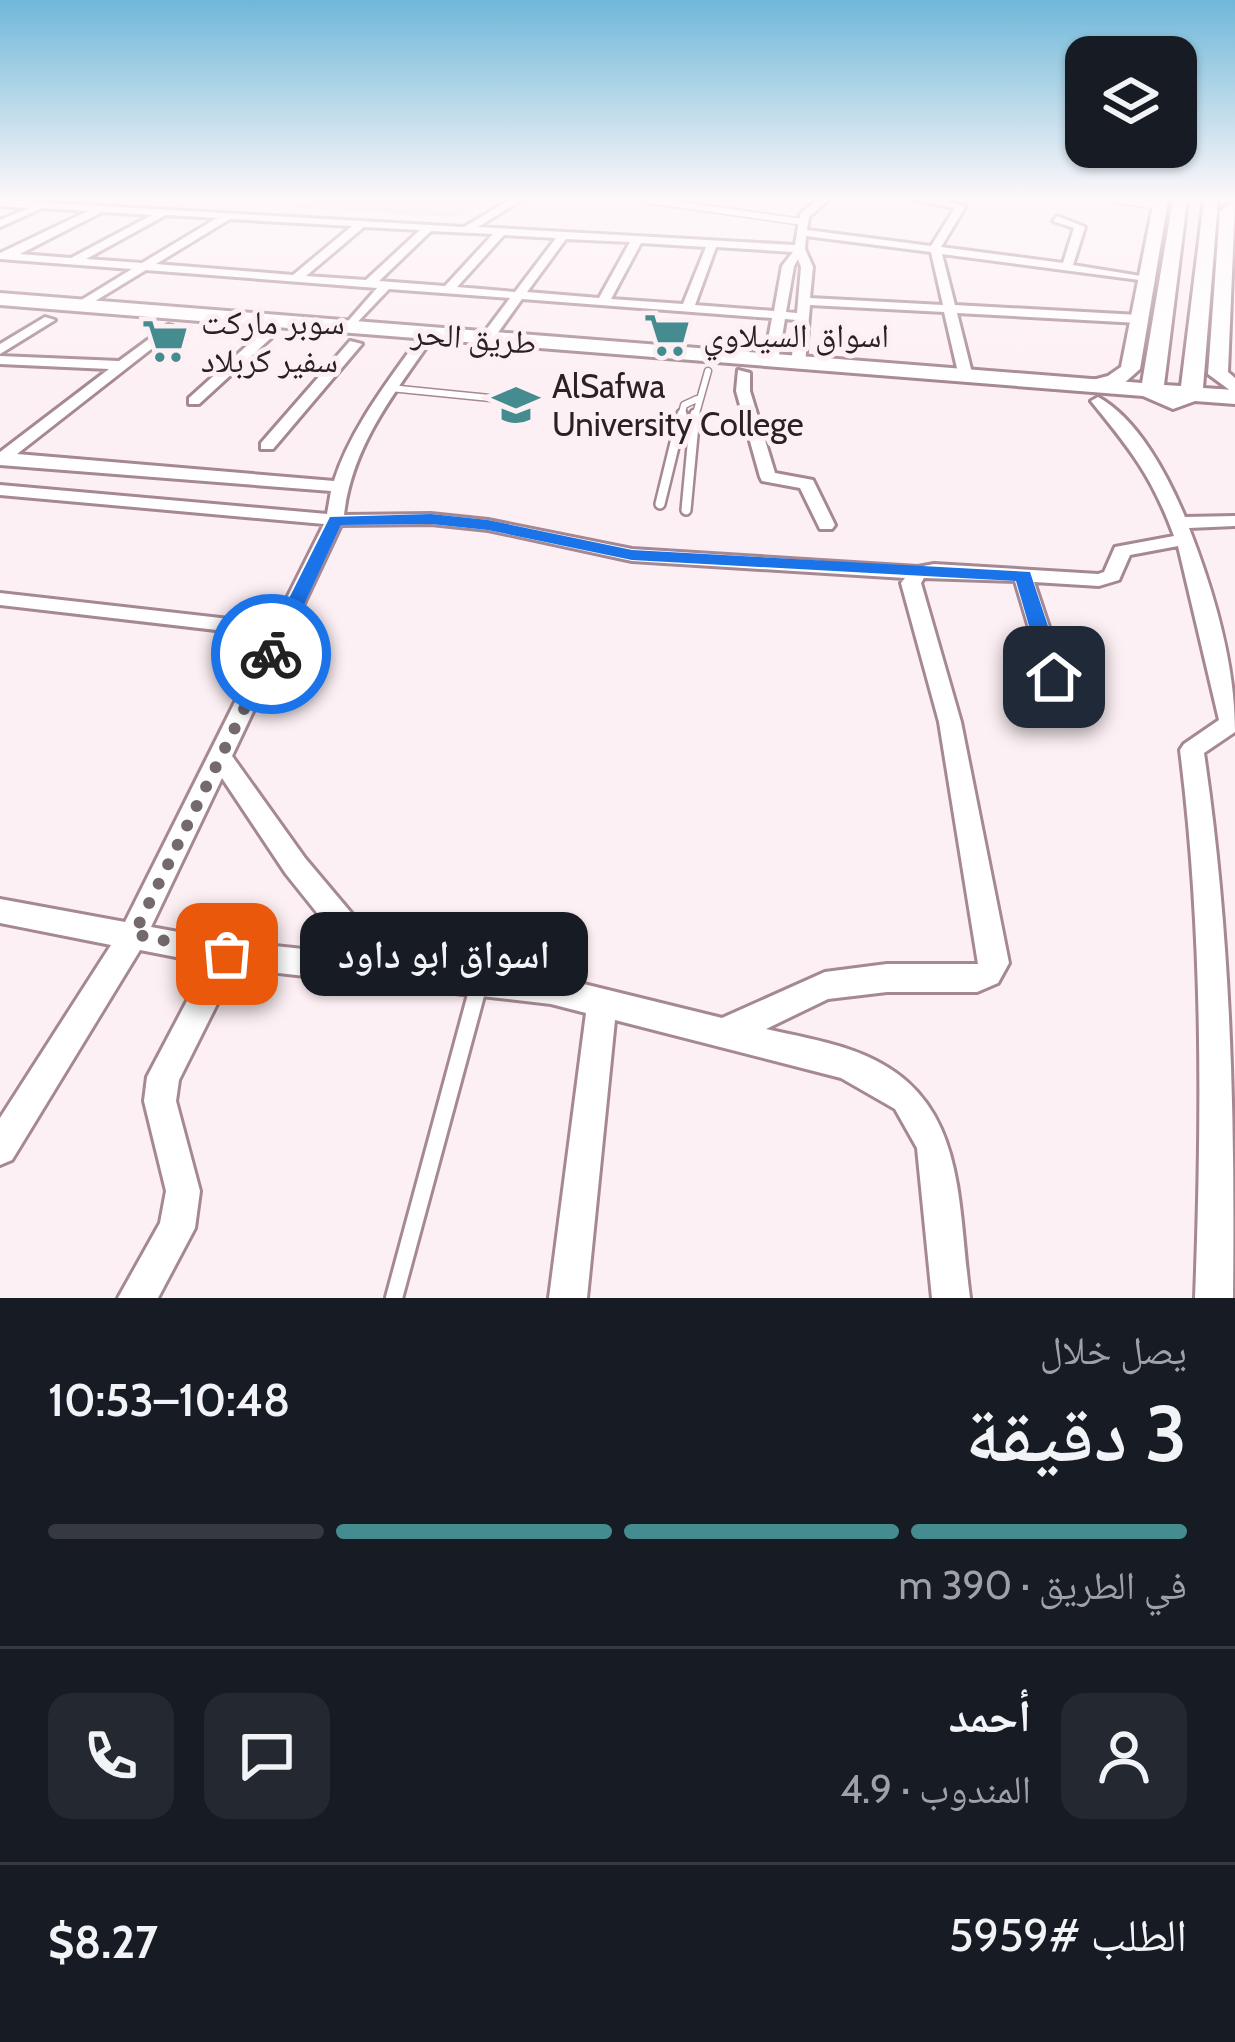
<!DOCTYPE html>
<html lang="ar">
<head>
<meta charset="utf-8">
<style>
	:root { --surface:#171b24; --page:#242831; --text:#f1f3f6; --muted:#9ea1a6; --line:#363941; --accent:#448c8f }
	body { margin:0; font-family:Cabin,"Noto Naskh Arabic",sans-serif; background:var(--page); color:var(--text); direction:rtl; height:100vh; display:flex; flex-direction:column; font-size:45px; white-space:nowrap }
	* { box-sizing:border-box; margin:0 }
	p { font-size:39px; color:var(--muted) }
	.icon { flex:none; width:66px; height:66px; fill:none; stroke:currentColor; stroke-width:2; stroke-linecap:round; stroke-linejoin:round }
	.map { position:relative; height:1298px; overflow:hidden; direction:ltr }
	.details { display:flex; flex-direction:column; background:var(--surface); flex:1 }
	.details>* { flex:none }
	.tools { position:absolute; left:1065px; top:36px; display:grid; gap:24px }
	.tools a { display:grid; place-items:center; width:132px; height:132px; border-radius:24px; background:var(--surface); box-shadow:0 3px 9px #0004; font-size:60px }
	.pin { position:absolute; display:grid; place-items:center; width:102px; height:102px; color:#fff; margin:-51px; border-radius:24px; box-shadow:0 6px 18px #0006 }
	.courier { position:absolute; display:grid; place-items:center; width:120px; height:120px; margin:-60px; border:9px solid #1a73e8; border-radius:50%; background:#fff; color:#222; box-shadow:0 3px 15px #0007 }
	.bubble { position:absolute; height:84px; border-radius:24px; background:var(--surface); box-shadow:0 3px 9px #0004; font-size:39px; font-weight:600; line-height:84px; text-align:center; direction:rtl }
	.headline em { font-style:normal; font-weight:600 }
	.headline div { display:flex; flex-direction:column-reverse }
	.headline { display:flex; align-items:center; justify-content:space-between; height:204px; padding:0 48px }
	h1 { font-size:78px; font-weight:600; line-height:90px }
	.bar { display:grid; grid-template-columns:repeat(4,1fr); gap:18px 12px; align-content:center; height:144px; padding:0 48px }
	.bar i { height:15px; border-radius:9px; background:var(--line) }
	.bar .current { background:var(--accent) }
	.bar p { grid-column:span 4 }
	.line { display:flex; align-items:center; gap:30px; padding:0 48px; border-top:3px solid var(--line) }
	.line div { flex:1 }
	.round { display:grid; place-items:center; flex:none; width:126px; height:126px; border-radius:24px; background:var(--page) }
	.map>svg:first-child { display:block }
</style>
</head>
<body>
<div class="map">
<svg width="1235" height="1298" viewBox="0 0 1235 1298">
	<rect width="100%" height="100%" fill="#fdf0f4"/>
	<!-- green -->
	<path fill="#facadb" d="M 315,200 L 486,200 L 454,217 L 293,208 Z"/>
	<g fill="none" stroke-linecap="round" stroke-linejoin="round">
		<!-- lane-far3 casing -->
		<g stroke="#a68892" stroke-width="9">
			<path id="lane-far3" d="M 647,200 L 803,222
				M 1114,200 L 1160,206
				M 390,388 L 519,401
				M 681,417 L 684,405 L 697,399
				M 695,417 L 708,371"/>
		</g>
		<!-- lane-far2 casing -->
		<g stroke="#a68892" stroke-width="14">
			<path id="lane-far2" d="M 660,504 L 682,414
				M 686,510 L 695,414"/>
		</g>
		<!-- lane-far1 casing -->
		<g stroke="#a68892" stroke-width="20">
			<path id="lane-far1" d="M 475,998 L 479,984"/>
		</g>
		<!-- lane casing -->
		<g stroke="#a68892" stroke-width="22">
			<path id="lane" d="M 394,1298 L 476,995"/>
		</g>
		<!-- street casing -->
		<g stroke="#a68892" stroke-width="6">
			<path id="street" d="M 0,200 L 464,227 L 509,200 L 521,200 L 478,227 L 795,245 L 800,214 L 817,200 L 828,200 L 809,217 L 807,230 L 931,246 L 955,208 L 914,200 L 938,200 L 966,206 L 941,247 L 1063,263 L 1074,228 L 1053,221 L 1057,216 L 1085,227 L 1073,265 L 1153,278 L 1147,281 L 942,254 L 955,305 L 1139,315 L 1145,319 L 1139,323 L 957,313 L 973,377 L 966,381 L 959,377 L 944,312 L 810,305 L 805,364 L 798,368 L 791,364 L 796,320 L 785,319 L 778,361 L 771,365 L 764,361 L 772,318 L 522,299 L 492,341 L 487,342 L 480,338 L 510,298 L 389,289 L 348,332 L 342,328 L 377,288 L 146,270 L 82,309 L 78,308 L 78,302 L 132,269 L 0,259 L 0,253 L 88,211 L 42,208 L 0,227 L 0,220 L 29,208 L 0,206 ZM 102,212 L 152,215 L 71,258 L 20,254 ZM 166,215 L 217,218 L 142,263 L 86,259 ZM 230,219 L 352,226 L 293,275 L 156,264 ZM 364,227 L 420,230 L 366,280 L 306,276 ZM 431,231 L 493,234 L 445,286 L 379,281 ZM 504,235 L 556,238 L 515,292 L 457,287 ZM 806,236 L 931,252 L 943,305 L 810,298 L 813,267 L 805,249 ZM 566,239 L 630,242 L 599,298 L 527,292 ZM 641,243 L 706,247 L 683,304 L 611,299 ZM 716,247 L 793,252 L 782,266 L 774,311 L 695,305 ZM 798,259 L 801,267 L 797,313 L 786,312 L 794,266 Z
				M 45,317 L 55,320 L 0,354 L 0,344 Z
				M 168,325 L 173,326 L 173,332 L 17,454 L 334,481 C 350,431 383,388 413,346 L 418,345 L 425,349 C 389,400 351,451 344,515 L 431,514 L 488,520 L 632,549 L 918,567 L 934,564 L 1098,574 L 1104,572 L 1115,547 L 1174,536 C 1152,476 1130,449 1091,401 L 1098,397 C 1138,419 1168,476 1185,517 L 1235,516 L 1235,526 L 1189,528 C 1214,592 1235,663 1235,732 L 1204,753 C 1231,934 1235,1115 1233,1298 L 1195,1298 C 1202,1114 1203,933 1180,750 L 1184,744 L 1219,720 L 1178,546 L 1130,555 L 1119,580 L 1099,586 L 1034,582 L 1066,678 L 1055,685 L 1044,678 L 1015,581 L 924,578 L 921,583 L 961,722 L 1009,963 L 998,983 L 977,992 L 887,992 L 828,999 L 766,1029 C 793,1035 821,1040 848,1049 C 968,1089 956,1193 970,1298 L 932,1298 L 917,1148 L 895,1109 L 841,1078 L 615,1020 L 587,1298 L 549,1298 L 586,1013 L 551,1004 L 235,968 L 179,1080 L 176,1101 L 200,1191 L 195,1228 L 158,1298 L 118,1298 L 160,1223 L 166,1191 L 144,1101 L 147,1077 L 207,963 L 140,950 L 12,1160 L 0,1165 L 0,1118 L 111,945 L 0,923 L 0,899 L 125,922 L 268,636 L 0,605 L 0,593 L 274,624 L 324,524 L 0,495 L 0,485 L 327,514 L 331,491 L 0,465 L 0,452 L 109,369 L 0,364 L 0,356 L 119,361 ZM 431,524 L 488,530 L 632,561 L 905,578 L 901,583 L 939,722 L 978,964 L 887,964 L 825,972 L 722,1018 L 551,976 L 390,959 L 305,858 L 232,756 L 341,525 ZM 222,778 L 286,874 L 350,954 L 227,941 L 151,927 Z
				M 260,334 L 272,337 L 199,404 L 189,404 L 189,398 Z
				M 350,341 L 362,344 L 273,449 L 261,449 L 261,443 Z
				M 738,370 L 750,373 L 750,391 L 775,473 L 813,480 L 835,525 L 832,529 L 820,529 L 800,488 L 762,481 L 760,477 L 736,391 Z"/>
		</g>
		<!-- secondary casing -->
		<g stroke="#a68892" stroke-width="6">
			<path id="secondary" d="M 1154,200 L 1168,200 L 1140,369 L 1122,385 L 1085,390 L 1085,382 L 1108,376 L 1121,367 Z
				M 1235,200 L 1228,372 L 1235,378 L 1235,394 L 1208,374 L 1220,211 Z"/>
		</g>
		<!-- primary casing -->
		<g stroke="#a68892" stroke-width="6">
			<path id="primary" d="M 1173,200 L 1187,200 L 1164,385 L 1181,386 L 1204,200 L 1218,200 L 1203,388 L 1235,390 L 1235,404 L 1195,401 L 1173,409 L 1143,396 L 0,305 L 0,293 L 1142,383 Z"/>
		</g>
		<!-- lane-far3 -->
		<use href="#lane-far3" stroke="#fff" stroke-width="6"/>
		<!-- lane-far2 -->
		<use href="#lane-far2" stroke="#fff" stroke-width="9"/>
		<!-- lane-far1 -->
		<use href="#lane-far1" stroke="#fff" stroke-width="14"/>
		<!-- lane -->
		<use href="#lane" stroke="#fff" stroke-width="16"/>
		<!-- street -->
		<use href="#street" fill="#fff" fill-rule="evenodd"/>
		<!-- secondary -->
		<use href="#secondary" fill="#fff" fill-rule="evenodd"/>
		<!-- primary -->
		<use href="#primary" fill="#fff" fill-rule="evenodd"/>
	</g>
	<!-- sky -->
	<linearGradient id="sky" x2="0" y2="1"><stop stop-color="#6fb8d9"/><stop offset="0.52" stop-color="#fef8fa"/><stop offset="1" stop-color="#fef8fa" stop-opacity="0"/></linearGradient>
	<rect width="1235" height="382" fill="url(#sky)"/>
	<!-- route -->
	<path fill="#1a73e8" d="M 431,514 L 488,520 L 632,550 L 1030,572 L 1065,677 L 1054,684 L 1044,677 L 1016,581 L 632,560 L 488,530 L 431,524 L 341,525 L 281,654 L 278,658 L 264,658 L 261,654 L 330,517 Z"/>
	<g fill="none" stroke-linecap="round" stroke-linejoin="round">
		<!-- done -->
		<path stroke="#74696d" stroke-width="12" stroke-dasharray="0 21.6" d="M 227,954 L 134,934 L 271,654"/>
	</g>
	<!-- icons -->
	<defs>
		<g id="supermarket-bare" transform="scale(3.6)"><path d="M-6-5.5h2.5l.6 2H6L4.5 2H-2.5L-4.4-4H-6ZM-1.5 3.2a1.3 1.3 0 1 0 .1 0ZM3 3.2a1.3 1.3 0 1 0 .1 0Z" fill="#448c8f" stroke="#fdf0f4" stroke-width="2.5" paint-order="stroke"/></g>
		<g id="university-bare" transform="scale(3.6)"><path d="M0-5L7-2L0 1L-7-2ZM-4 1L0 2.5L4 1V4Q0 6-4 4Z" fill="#448c8f" stroke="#fdf0f4" stroke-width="2.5" paint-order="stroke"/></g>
	</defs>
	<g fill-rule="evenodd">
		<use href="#supermarket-bare" x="667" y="335"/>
		<use href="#supermarket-bare" x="165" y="341"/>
		<use href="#university-bare" x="516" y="405"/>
	</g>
	<g text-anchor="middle" stroke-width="10" stroke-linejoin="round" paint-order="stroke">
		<!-- far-poi labels -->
		<g font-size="33" fill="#2b2024" stroke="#fdf0f4" text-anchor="start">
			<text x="201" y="334">سوبر ماركت<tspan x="201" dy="38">سفير كربلاد</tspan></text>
			<text x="703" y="347">اسواق السيلاوي</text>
			<text x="552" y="398">AlSafwa<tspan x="552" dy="38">University College</tspan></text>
		</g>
		<!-- far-street labels -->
		<g font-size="33" fill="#2b2024" stroke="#fdf0f4">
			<text transform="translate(474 337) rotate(5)" y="12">طريق الحر</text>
		</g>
	</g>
</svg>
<div class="tools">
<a><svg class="icon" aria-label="layers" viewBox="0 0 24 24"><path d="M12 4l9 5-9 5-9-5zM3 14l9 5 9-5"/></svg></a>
</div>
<div class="pin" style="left:227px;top:954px;background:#ea580c"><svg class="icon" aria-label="bag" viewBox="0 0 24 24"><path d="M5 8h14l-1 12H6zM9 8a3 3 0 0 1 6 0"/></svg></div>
<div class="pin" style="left:1054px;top:677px;background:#1f2937"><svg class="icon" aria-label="home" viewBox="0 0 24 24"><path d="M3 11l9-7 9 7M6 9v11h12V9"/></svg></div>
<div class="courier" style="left:271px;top:654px"><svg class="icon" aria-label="bike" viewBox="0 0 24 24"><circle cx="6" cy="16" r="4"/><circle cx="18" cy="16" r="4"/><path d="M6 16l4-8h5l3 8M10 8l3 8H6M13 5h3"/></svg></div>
<div class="bubble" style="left:300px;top:912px;width:288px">اسواق ابو داود</div>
</div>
<section class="details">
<div class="headline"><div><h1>3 دقيقة</h1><p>يصل خلال</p></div><em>10:48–10:53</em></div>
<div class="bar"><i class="current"></i><i class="current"></i><i class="current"></i><i></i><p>في الطريق · 390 m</p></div>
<div class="line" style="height:216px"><a class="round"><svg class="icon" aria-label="person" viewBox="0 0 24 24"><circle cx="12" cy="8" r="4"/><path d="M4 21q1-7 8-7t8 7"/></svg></a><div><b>أحمد</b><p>المندوب · 4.9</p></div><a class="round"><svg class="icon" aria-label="chat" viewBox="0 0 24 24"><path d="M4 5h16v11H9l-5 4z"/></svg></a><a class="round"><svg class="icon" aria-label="phone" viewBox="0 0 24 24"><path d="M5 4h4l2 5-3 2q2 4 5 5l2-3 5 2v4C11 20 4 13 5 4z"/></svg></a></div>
<div class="line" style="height:156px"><div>الطلب #5959</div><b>$8.27</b></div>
</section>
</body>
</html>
